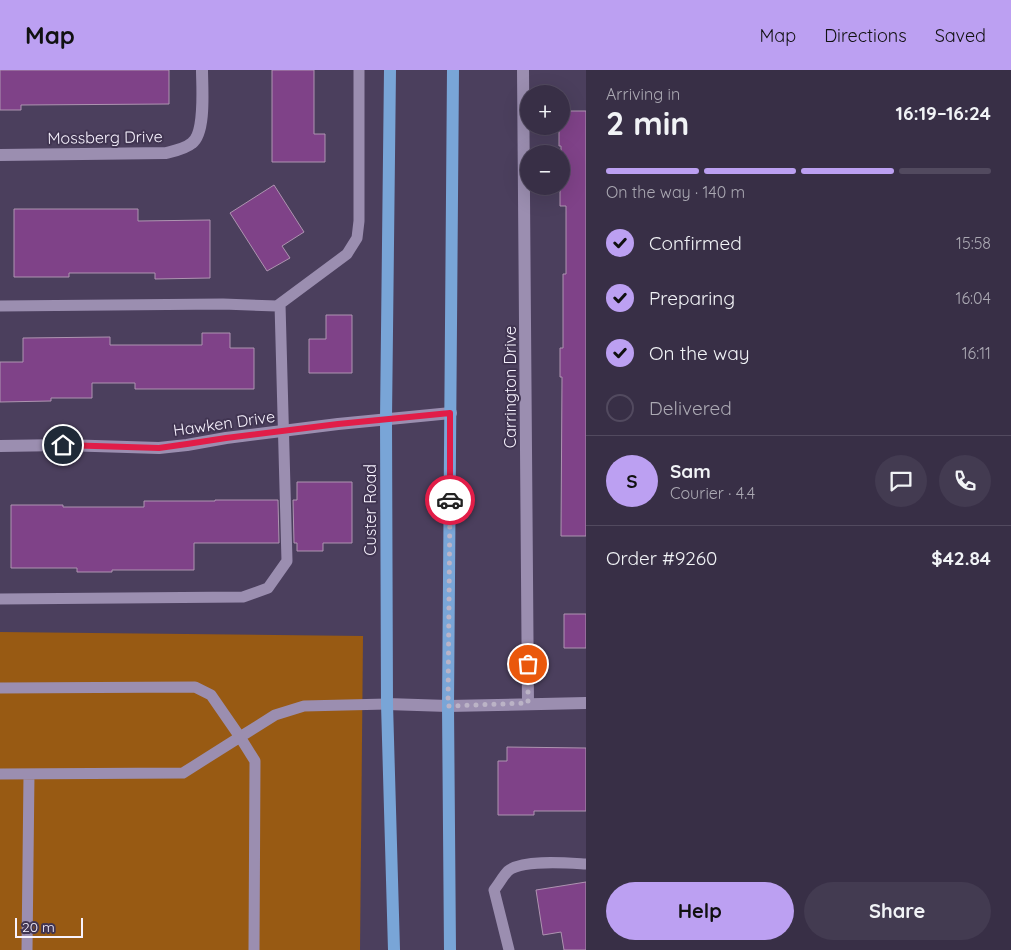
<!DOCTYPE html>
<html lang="en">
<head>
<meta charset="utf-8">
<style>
	:root { --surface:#382f46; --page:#433b51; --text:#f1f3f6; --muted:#aba9b3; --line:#524a5f; --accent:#bca0f2 }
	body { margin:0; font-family:Quicksand,sans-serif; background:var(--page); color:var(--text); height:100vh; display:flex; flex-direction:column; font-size:19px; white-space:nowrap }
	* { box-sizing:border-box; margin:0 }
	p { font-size:16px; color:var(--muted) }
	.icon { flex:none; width:28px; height:28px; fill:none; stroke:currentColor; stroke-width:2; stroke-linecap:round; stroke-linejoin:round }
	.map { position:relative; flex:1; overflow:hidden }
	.side { display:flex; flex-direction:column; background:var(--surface); width:425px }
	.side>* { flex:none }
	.fabs { position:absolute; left:520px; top:15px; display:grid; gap:10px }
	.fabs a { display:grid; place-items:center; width:50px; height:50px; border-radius:50%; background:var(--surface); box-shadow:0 5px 20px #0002,0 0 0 1px var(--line); font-size:25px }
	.scale { position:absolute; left:15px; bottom:12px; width:68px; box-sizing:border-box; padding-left:5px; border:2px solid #f7f2fe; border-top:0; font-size:14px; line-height:18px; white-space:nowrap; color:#f7f2fe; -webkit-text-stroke:4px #413552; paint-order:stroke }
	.pin { position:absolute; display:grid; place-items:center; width:42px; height:42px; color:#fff; margin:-21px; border:2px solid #fff; border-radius:50%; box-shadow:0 1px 5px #0007 }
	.courier { position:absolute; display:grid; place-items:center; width:50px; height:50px; margin:-25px; border:4px solid #e11d48; border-radius:50%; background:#fff; color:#222; box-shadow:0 1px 6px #0007 }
	.head em { font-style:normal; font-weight:800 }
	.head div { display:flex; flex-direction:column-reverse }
	.head { display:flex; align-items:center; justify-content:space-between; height:85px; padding:0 20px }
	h1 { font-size:32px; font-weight:800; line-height:38px }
	.bar { display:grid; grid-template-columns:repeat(4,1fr); gap:8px 5px; align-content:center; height:60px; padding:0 20px }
	.bar i { height:6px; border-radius:4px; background:var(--line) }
	.bar .on { background:var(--accent) }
	.bar p { grid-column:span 4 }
	.line { display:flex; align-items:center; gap:12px; padding:0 20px; border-top:1px solid var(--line) }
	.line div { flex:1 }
	.round { display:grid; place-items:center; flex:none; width:52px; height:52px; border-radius:26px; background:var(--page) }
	ol { padding:0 20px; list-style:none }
	li { display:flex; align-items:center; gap:15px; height:55px }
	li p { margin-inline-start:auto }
	li .icon { padding:5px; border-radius:50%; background:var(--accent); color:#111; stroke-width:4 }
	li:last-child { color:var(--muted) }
	li i { width:28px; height:28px; border:2px solid var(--line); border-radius:50% }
	.button { display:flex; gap:10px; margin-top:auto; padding:10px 20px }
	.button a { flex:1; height:58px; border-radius:30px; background:var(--accent); color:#111; font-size:20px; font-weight:800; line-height:58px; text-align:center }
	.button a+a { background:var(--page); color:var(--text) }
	header { display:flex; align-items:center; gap:30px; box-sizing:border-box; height:70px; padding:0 25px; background:var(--accent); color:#111 }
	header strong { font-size:24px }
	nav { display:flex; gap:28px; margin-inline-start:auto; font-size:18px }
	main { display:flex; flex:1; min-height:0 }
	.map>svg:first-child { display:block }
</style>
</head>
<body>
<header>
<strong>Map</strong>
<nav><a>Map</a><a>Directions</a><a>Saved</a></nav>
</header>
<main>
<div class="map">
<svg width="586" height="880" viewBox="0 0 586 880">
	<rect width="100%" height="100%" fill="#4b3f5d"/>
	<!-- green -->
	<path fill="#985a13" d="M 0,562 L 363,566 L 360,880 L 0,880 Z"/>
	<!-- building -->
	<path fill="#7f4288" stroke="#ae94b1" d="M 0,0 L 169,0 L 169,34 L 21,35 L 21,40 L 0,40 Z
		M 272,0 L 314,0 L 314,64 L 325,64 L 325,92 L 272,92 Z
		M 561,41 L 586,41 L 586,466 L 561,466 L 562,307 L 560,307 L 560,278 L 563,278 L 563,204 L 566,204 L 566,136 L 560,136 L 560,116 L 561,116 L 561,76 L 559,76 L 559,56 L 561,56 Z
		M 274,115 L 304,162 L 282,176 L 290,188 L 267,201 L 230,143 Z
		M 14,139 L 138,139 L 138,151 L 210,150 L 210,208 L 155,209 L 155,203 L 69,203 L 69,207 L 14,207 Z
		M 326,245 L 352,245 L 352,303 L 309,303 L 309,269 L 326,269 Z
		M 202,263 L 230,263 L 230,278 L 254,278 L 254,319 L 135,319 L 135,313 L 92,313 L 92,328 L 51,328 L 51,331 L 0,332 L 0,292 L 23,292 L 23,268 L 110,267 L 110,275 L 202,275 Z
		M 297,412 L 352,412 L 352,473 L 323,473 L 323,481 L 297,481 L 297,473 L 294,473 L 293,430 L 297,430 Z
		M 215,430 L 278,430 L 279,473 L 194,473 L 194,500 L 112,500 L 112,502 L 77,502 L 77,498 L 11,498 L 11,435 L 63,435 L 63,437 L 144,437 L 144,431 L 215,431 Z
		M 564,544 L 586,544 L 586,578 L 564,578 Z
		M 507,677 L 586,678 L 586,741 L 534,741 L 534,745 L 498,745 L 498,691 L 507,691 Z
		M 586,812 L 586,880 L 564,880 L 561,862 L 543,865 L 536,820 Z"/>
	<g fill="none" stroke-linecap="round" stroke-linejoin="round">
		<!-- lane -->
		<path stroke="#9b8eb0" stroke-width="11" d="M 0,236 L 223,234 L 277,236 L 347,184 L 357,168 L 359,151 L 359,0
			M 0,529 L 243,527 L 268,518 L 287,491 L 280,234
			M 0,618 L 195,617 L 211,625 L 240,667 L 275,645 L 304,636 L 387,634
			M 0,704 L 183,703 L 240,667 L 255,691 L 254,880
			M 27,880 L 29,704
			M 509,880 L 494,820 C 499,814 503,806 508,801 C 522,789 568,793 586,794"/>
		<!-- street -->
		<path stroke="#9b8eb0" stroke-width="12" d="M 523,0 L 528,633
			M 0,85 L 166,83 C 174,81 185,79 192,73 C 206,63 202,17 202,0
			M 0,376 L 63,375 L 159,378 L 187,375 L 226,368 L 338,354 L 451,343
			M 387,634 L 448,636 L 586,633"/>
		<!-- primary -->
		<path stroke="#79a5d7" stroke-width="12" d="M 390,0 L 386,349 L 387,634 L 394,880
			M 450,880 L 448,636 L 453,0"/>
	</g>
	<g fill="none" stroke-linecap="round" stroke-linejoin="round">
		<!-- done -->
		<path stroke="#bbb3c6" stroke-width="5" stroke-dasharray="0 9" d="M 450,430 L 448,636 L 528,633 L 528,594"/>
		<!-- route -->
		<path stroke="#e11d48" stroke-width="6" d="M 63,375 L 159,378 L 187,374 L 226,368 L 338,354 L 450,343 L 450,430"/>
	</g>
	<g text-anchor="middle" stroke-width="4" stroke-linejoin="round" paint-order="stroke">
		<!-- street labels -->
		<g font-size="16" fill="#f7f2fe" stroke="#413552">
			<text transform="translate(105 67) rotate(-1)" y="6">Mossberg Drive</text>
			<text transform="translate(510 317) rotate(-90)" y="6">Carrington Drive</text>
			<text transform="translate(224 353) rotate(-8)" y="6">Hawken Drive</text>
			<text transform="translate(370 440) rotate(-90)" y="6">Custer Road</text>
		</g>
	</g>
</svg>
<div class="fabs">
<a>+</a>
<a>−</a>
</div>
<div class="scale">20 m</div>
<div class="pin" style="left:528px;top:594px;background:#ea580c"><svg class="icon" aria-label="bag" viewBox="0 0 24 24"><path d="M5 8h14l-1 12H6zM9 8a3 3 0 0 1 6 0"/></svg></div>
<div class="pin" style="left:63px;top:375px;background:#1f2937"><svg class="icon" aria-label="home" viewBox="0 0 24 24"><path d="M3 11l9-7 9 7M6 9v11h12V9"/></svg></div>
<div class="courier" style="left:450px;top:430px"><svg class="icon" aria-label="car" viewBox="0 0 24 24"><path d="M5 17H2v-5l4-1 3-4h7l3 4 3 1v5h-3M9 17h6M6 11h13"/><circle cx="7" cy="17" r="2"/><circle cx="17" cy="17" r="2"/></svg></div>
</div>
<section class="side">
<div class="head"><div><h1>2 min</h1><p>Arriving in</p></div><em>16:19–16:24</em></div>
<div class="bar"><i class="on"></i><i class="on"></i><i class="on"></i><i></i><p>On the way · 140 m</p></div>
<ol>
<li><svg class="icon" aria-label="check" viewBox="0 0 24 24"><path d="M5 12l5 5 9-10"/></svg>Confirmed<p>15:58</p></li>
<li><svg class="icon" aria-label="check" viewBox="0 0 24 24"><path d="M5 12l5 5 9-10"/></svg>Preparing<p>16:04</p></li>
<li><svg class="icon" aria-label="check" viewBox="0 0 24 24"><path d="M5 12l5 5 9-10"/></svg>On the way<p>16:11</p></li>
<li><i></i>Delivered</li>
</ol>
<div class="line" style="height:90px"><b class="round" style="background:var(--accent);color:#111">S</b><div><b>Sam</b><p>Courier · 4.4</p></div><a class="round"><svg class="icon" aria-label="chat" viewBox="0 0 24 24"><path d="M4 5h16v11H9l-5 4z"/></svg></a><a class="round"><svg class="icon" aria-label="phone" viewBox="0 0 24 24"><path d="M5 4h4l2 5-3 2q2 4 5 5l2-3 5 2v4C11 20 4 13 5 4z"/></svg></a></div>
<div class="line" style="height:65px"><div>Order #9260</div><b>$42.84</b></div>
<div class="button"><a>Help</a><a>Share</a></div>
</section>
</main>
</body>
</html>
